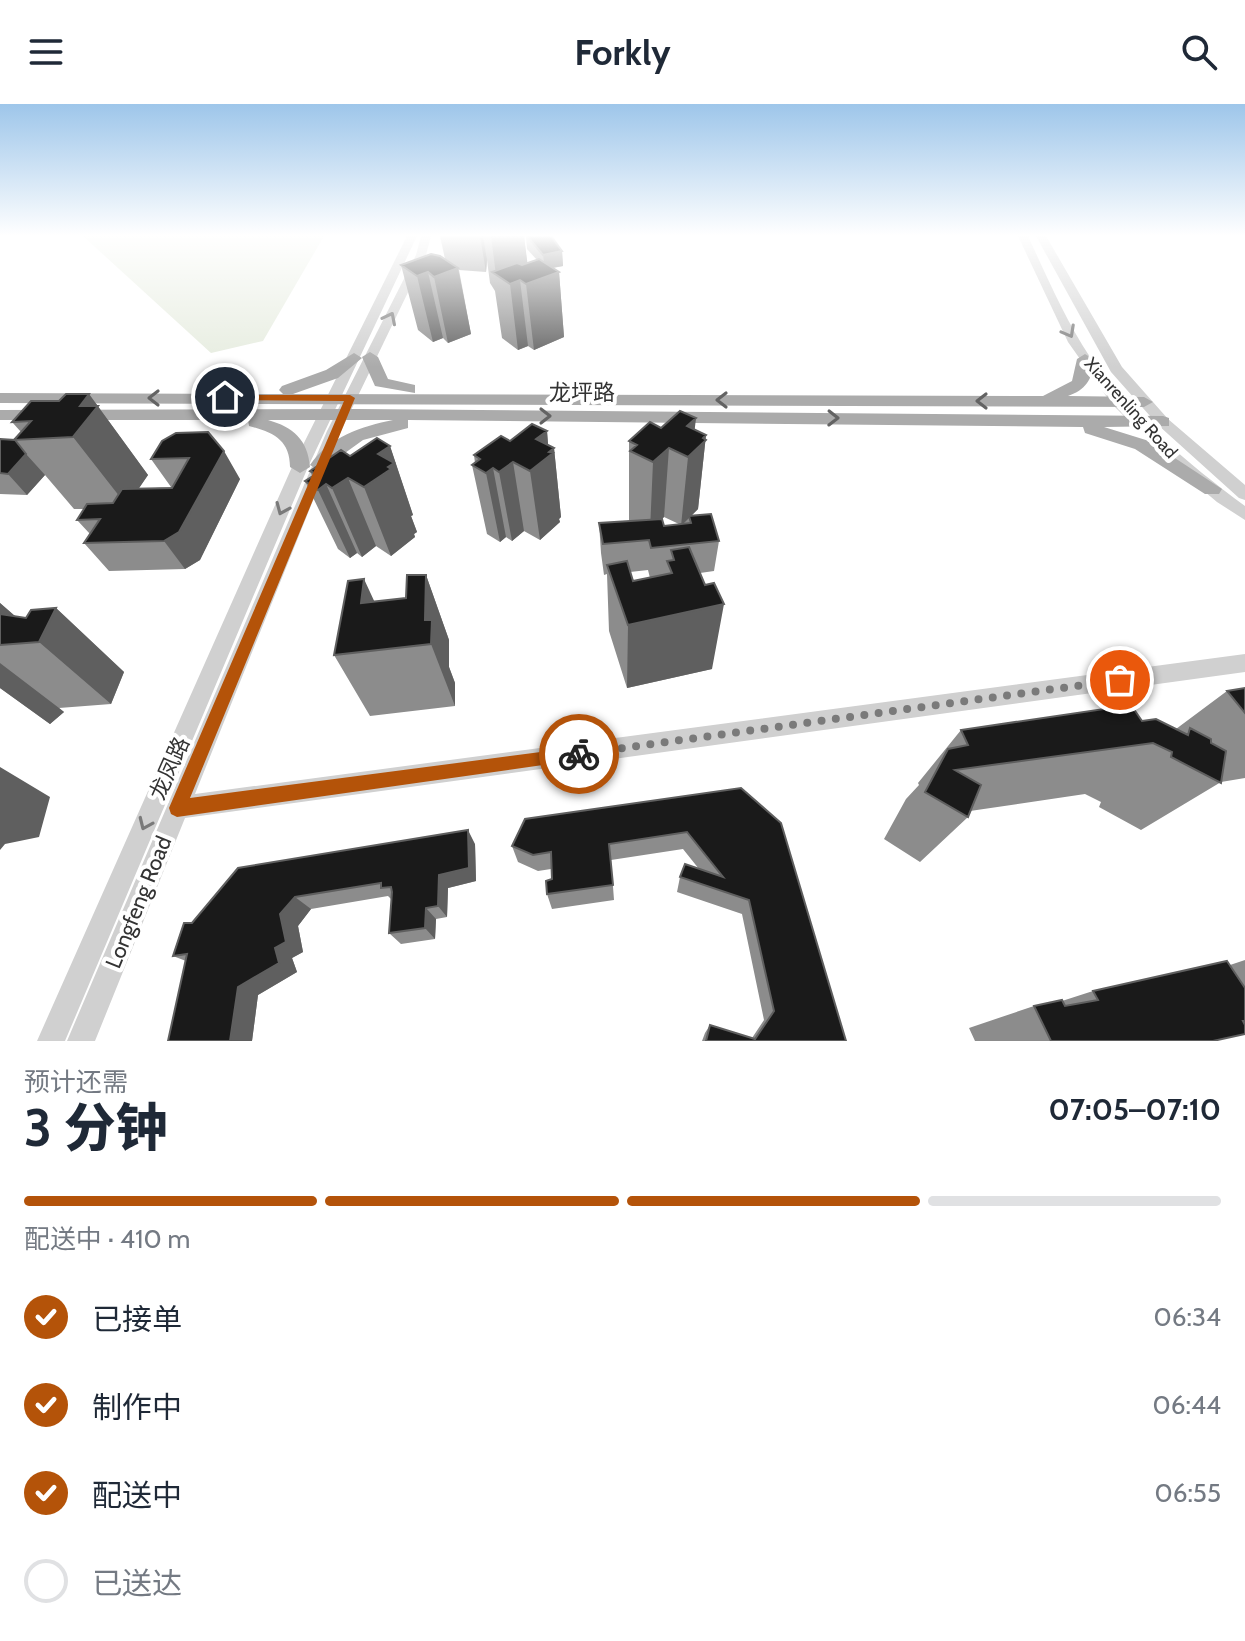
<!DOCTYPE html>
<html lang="zh">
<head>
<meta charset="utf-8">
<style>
	:root { --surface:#fff; --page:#f6f6f7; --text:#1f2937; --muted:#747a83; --line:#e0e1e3; --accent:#b45309 }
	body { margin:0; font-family:Cabin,"Noto Sans SC",sans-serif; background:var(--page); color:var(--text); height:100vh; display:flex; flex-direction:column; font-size:30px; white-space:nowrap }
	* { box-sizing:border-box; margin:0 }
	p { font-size:26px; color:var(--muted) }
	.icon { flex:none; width:44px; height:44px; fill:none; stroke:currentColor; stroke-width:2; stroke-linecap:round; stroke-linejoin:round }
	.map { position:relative; height:937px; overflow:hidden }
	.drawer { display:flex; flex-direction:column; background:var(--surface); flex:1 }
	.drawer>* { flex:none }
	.pin { position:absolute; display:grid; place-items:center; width:68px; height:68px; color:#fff; margin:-34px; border:4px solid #fff; border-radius:50%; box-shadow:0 2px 8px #0007 }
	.courier { position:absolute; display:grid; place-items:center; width:80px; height:80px; margin:-40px; border:6px solid #b45309; border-radius:50%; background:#fff; color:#222; box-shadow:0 2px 10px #0007 }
	.head em { font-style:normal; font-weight:800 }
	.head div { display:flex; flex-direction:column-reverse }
	.head { display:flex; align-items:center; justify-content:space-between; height:136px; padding:0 24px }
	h1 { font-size:52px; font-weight:800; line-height:60px }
	.bar { display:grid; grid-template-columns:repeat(4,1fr); gap:12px 8px; align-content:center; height:96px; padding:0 24px }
	.bar i { height:10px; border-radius:6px; background:var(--line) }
	.bar .on { background:var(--accent) }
	.bar p { grid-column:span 4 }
	ol { padding:0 24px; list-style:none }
	li { display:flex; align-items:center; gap:24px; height:88px }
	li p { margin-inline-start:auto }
	li .icon { padding:8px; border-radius:50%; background:var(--accent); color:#fff; stroke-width:4 }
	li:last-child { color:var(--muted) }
	li i { width:44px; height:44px; border:4px solid var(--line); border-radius:50% }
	header { display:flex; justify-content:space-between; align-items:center; height:104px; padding:0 24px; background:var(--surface); font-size:36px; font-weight:800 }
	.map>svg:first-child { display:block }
</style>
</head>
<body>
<header><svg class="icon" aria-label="menu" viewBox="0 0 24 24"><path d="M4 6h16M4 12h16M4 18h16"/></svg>Forkly<svg class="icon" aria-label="search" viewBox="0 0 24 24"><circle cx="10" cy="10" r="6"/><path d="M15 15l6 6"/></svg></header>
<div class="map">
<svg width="1245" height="937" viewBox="0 0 1245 937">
	<rect width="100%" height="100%" fill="#fff"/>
	<!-- green -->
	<path fill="#e6ecdf" d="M 83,132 L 324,132 L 263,237 L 211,249 Z"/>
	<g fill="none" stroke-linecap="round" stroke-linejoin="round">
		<!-- minor -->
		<path fill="#d0d0d0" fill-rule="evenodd" d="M 407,132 L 417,132 L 308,363 L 65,937 L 37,937 L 292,363 Z
			M 421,132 L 431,132 L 426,151 L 341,327 L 195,690 L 1245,550 L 1245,568 L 185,714 L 95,937 L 67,937 L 327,327 L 416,151 Z
			M 1018,132 L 1028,132 C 1047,173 1065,215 1090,253 C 1131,312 1187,359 1245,402 L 1245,416 L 1217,398 L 1173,361 L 1111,299 L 1068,238 Z
			M 1036,132 L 1046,132 L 1122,263 L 1168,315 L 1245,381 L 1245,396 L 1239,394 L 1158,321 L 1111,268 Z"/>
		<!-- major -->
		<path fill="#ababab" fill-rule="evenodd" d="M 370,248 L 378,253 L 388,275 L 415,281 L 415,289 L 375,282 L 362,253 Z
			M 354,249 L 362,254 L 338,274 L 293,290 L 1043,292 L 1072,277 L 1077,255 L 1085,250 L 1093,255 C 1094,274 1086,286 1068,292 L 1144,293 L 1153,298 L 1144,303 L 0,299 L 0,289 L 283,290 L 279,286 L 282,282 L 326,266 Z
			M 356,305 L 1163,312 L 1169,314 L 1169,322 L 1104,323 L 1149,337 L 1222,385 L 1219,390 L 1205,390 L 1135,345 L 1085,329 L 1083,323 L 408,316 L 408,324 L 363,336 L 320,367 L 310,361 C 329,333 362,322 393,316 L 268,316 C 293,323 308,336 310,363 L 300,369 L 290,363 C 290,336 273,328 249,322 L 248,316 L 0,316 L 0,306 Z"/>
	</g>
	<!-- wall -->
	<path fill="#8c8c8c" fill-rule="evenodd" d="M 440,132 L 524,132 L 527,159 L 537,156 L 527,145 L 526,132 L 551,132 L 562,147 L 563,162 L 553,164 L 559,168 L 564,233 L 534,246 L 528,242 L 518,246 L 502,234 L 495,187 L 490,179 L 487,156 L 486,168 L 459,166 L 471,230 L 448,239 L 443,234 L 433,238 L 418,226 L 401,161 L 445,155 Z
		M 89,290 L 148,371 L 138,385 L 172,383 L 171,383 L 151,355 L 162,337 L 240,375 L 200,456 L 185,465 L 109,467 L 84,439 L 90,430 L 77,416 L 84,405 L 74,405 L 45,371 L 27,391 L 0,390 L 0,335 L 15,336 L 21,328 L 12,318 L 59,297 Z
		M 696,314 L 694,325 L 706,331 L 698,405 L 691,412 L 719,437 L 714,467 L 700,469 L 712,565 L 627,584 L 609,527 L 607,470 L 604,471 L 601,449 L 599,419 L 631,417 L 629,416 L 629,337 L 661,324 ZM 664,413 L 679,420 L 664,422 L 662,415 ZM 648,466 L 650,474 L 633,477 L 630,468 Z
		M 547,327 L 548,341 L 554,344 L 561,413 L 559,415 L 560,418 L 540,436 L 524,427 L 512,437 L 506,433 L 500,438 L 487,430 L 472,361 L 475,359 L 474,351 L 510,337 Z
		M 390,342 L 413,411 L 411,412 L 417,428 L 414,430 L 415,433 L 391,452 L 376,442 L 362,453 L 357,449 L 350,454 L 338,445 L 305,377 L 312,372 L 310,367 Z
		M 426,471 L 449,536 L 449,563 L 455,579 L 455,602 L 370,612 L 334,551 L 375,498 L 406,494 Z
		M 0,499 L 15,512 L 26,514 L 56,504 L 124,568 L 111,600 L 59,604 L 64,608 L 50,620 L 0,584 Z
		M 1245,584 L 1245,674 L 1221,678 L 1141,726 L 1099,703 L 1101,698 L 1085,690 L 970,707 L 968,713 L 920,758 L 884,735 L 906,695 L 919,681 L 918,679 L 961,626 L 1142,617 L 1176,625 L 1227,587 Z
		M 741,684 L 846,937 L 702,937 L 705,929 L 710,921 L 752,934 L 764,916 L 742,810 L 677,788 L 680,773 L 699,765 L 683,745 L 611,756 L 614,796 L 552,805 L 547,790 L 552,775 L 551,765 L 538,767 L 518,758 L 512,742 Z
		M 475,740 L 476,777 L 448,784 L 447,813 L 436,815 L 435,835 L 401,840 L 389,829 L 392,796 L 388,792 L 311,805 L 298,822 L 303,848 L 292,854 L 297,868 L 258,891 L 252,937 L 168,937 L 186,857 L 173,852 L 192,819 Z
		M 1245,856 L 1245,930 L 1213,937 L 975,937 L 969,924 L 1034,902 L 1062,897 L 1093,887 L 1230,861 Z"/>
	<!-- shaded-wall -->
	<path fill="#5f5f5f" d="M 480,132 L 483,132 L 487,156 L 486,168 Z
		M 491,132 L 524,132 L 530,179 L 559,168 L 564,233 L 534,246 L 526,180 L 520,176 L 528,242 L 518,246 L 510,180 L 496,171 Z
		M 562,147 L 563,162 L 545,165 L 543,151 Z
		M 458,164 L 471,230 L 448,239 L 434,173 Z
		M 428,168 L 443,234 L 433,238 L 417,172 Z
		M 89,290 L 148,371 L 127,402 L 73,333 L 80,302 Z
		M 696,314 L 692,349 L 706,331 L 698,405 L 681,422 L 688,353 L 687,322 Z
		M 547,327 L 549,352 L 549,348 L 554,344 L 561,413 L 559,415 L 560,418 L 540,436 L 530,367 L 536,335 Z
		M 390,342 L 413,411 L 411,412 L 417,428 L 414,430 L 415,433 L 391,452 L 364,383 L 378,350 Z
		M 669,344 L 664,413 L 650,427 L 653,358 Z
		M 224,347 L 240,375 L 200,456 L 185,465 L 164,437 Z
		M 26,350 L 45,371 L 27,391 L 8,370 Z
		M 513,358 L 524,427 L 512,437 L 499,368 Z
		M 493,364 L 506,433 L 500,438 L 486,369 Z
		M 348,374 L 376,442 L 362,453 L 332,384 Z
		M 326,380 L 357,449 L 350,454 L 318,386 Z
		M 426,471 L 449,536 L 449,563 L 455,579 L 455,602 L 431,540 L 425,516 Z
		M 364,475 L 394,540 L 361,499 Z
		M 0,499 L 40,534 L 56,504 L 124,568 L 111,600 L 39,538 L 0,510 Z
		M 724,500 L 712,565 L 627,584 L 628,521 Z
		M 0,559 L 59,604 L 64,608 L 50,620 L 0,584 Z
		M 0,663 L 50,693 L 39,733 L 5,740 L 0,746 Z
		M 468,726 L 475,740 L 476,777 L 448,784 L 447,813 L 438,802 L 439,771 Z
		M 295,793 L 311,805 L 298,822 L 303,848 L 292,854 L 297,868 L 258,891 L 252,937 L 230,937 L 238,883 L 280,810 Z
		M 426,804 L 436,815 L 435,835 L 425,824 Z"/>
	<!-- building -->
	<path fill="#1a1a1a" stroke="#5f5f5f" stroke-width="2" d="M 527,132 L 551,132 L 562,147 L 543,151 Z
		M 431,150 L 440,152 L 458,164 L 434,173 L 428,168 L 417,172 L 401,161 Z
		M 539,155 L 559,168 L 526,180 L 520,176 L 510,180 L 492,168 L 517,159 L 522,161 Z
		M 66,290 L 89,290 L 80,302 L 98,302 L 73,333 L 14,336 L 31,317 L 12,318 L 31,297 L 59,297 Z
		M 680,307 L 696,314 L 687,322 L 706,331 L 703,334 L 706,336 L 688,353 L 669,344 L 653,358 L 630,347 L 637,341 L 629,337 L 650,318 L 661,324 Z
		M 532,320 L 547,327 L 536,335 L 554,344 L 549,348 L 553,349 L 530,367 L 513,358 L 499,368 L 493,364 L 486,369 L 472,361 L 480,355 L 474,351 L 501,332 L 510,337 Z
		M 208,328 L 224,347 L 179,428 L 164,437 L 84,439 L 100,415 L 77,416 L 87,400 L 113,399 L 122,385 L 172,384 L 189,354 L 151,355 L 162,337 L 176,329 Z
		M 377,334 L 390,342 L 378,350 L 394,359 L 388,363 L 391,365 L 364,383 L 348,374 L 332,384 L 326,380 L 318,386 L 305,377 L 316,370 L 310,367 L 341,346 L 350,352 Z
		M 0,335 L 15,336 L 26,350 L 8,370 L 0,369 Z
		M 711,410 L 719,437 L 651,444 L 649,436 L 603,440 L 599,419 L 662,415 L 664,422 L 691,419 L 689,412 Z
		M 689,443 L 705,481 L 714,479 L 724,500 L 628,521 L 607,461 L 627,457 L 633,477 L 672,469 L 667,457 L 674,456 L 671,446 Z
		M 407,471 L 426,471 L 425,516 L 432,516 L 431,540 L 334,551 L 348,477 L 364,475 L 361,499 L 406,494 Z
		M 56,504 L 39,538 L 0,541 L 0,510 L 26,514 L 31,506 Z
		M 1245,584 L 1245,609 L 1227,587 Z
		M 1131,601 L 1142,617 L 1156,615 L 1188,631 L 1190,624 L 1211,635 L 1211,639 L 1226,647 L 1221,679 L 1171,653 L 1172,648 L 1153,639 L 955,666 L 981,681 L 968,713 L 925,688 L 948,645 L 968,641 L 961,626 Z
		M 741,684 L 781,719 L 846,937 L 706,937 L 710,921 L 755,935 L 774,907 L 749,796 L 680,773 L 685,760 L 723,773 L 687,728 L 609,740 L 613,781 L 547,790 L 546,777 L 552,775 L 551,748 L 533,751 L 512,742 L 525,715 Z
		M 468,726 L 469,764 L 439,771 L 438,802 L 426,804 L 425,824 L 389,829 L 392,788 L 391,783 L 381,784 L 381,779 L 295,793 L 280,810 L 286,838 L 275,844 L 279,859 L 238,883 L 230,937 L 168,937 L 187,850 L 173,852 L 184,819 L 192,819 L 238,764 Z
		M 1227,857 L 1245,884 L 1245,917 L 1243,917 L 1245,921 L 1245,930 L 1213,937 L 1051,937 L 1034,902 L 1062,896 L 1065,902 L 1098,896 L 1093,887 Z"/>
	<!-- one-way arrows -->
	<defs><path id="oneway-chevron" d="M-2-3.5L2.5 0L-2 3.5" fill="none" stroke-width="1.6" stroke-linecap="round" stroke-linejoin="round" transform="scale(2)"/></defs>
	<g stroke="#7a7a7a">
		<use href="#oneway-chevron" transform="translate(390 214) rotate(-63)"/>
		<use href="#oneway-chevron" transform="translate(1069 228) rotate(61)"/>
		<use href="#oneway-chevron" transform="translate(282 405) rotate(113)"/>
		<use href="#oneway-chevron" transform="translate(145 720) rotate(114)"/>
	</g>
	<g stroke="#636363">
		<use href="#oneway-chevron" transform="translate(154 294) rotate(180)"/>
		<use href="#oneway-chevron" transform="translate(722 296) rotate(-180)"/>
		<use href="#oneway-chevron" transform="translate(982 297) rotate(-180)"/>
		<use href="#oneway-chevron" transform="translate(545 312)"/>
		<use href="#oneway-chevron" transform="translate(833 314) rotate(1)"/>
	</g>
	<!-- sky -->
	<linearGradient id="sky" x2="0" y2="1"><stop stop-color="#9ec6ea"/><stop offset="0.5" stop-color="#fff"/><stop offset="1" stop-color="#fff" stop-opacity="0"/></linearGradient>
	<rect width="1245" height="263" fill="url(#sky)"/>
	<!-- route -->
	<path fill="#b45309" d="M 222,291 L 350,291 L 355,294 L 190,694 L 579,643 L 587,650 L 585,655 L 177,713 L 171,710 L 169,704 L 344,297 L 225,296 Z"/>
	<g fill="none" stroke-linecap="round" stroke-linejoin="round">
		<!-- done -->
		<path stroke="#7a7a7a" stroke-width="8" stroke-dasharray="0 14.4" d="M 579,650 L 1120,576"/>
	</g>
	<g text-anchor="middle" stroke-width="8" stroke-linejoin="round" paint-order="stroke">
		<!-- far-street labels -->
		<g font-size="18" fill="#333" stroke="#fff">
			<text transform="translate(1131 304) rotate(48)" y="6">Xianrenling Road</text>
		</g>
		<!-- street labels -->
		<g font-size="22" fill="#333" stroke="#fff">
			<text x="582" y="296">龙坪路</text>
			<text transform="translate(169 664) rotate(-66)" y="8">龙凤路</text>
			<text transform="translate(138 798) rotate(-68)" y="8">Longfeng Road</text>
		</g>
	</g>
</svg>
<div class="pin" style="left:1120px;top:576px;background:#ea580c"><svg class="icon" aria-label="bag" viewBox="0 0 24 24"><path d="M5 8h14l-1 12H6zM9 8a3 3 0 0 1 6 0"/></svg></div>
<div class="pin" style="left:225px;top:293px;background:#1f2937"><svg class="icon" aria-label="home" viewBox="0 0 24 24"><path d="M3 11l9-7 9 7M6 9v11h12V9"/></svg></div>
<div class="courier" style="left:579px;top:650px"><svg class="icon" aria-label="bike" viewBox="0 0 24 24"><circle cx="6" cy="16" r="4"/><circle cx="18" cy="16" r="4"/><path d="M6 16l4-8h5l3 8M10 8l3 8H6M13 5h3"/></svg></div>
</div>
<section class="drawer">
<div class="head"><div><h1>3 分钟</h1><p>预计还需</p></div><em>07:05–07:10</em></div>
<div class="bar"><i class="on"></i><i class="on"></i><i class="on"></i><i></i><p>配送中 · 410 m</p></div>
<ol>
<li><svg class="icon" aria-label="check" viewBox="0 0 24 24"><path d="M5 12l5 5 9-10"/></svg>已接单<p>06:34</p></li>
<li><svg class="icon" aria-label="check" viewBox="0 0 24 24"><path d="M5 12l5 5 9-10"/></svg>制作中<p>06:44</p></li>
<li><svg class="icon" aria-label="check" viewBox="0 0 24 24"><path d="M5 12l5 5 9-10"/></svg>配送中<p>06:55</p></li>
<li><i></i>已送达</li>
</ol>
</section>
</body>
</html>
